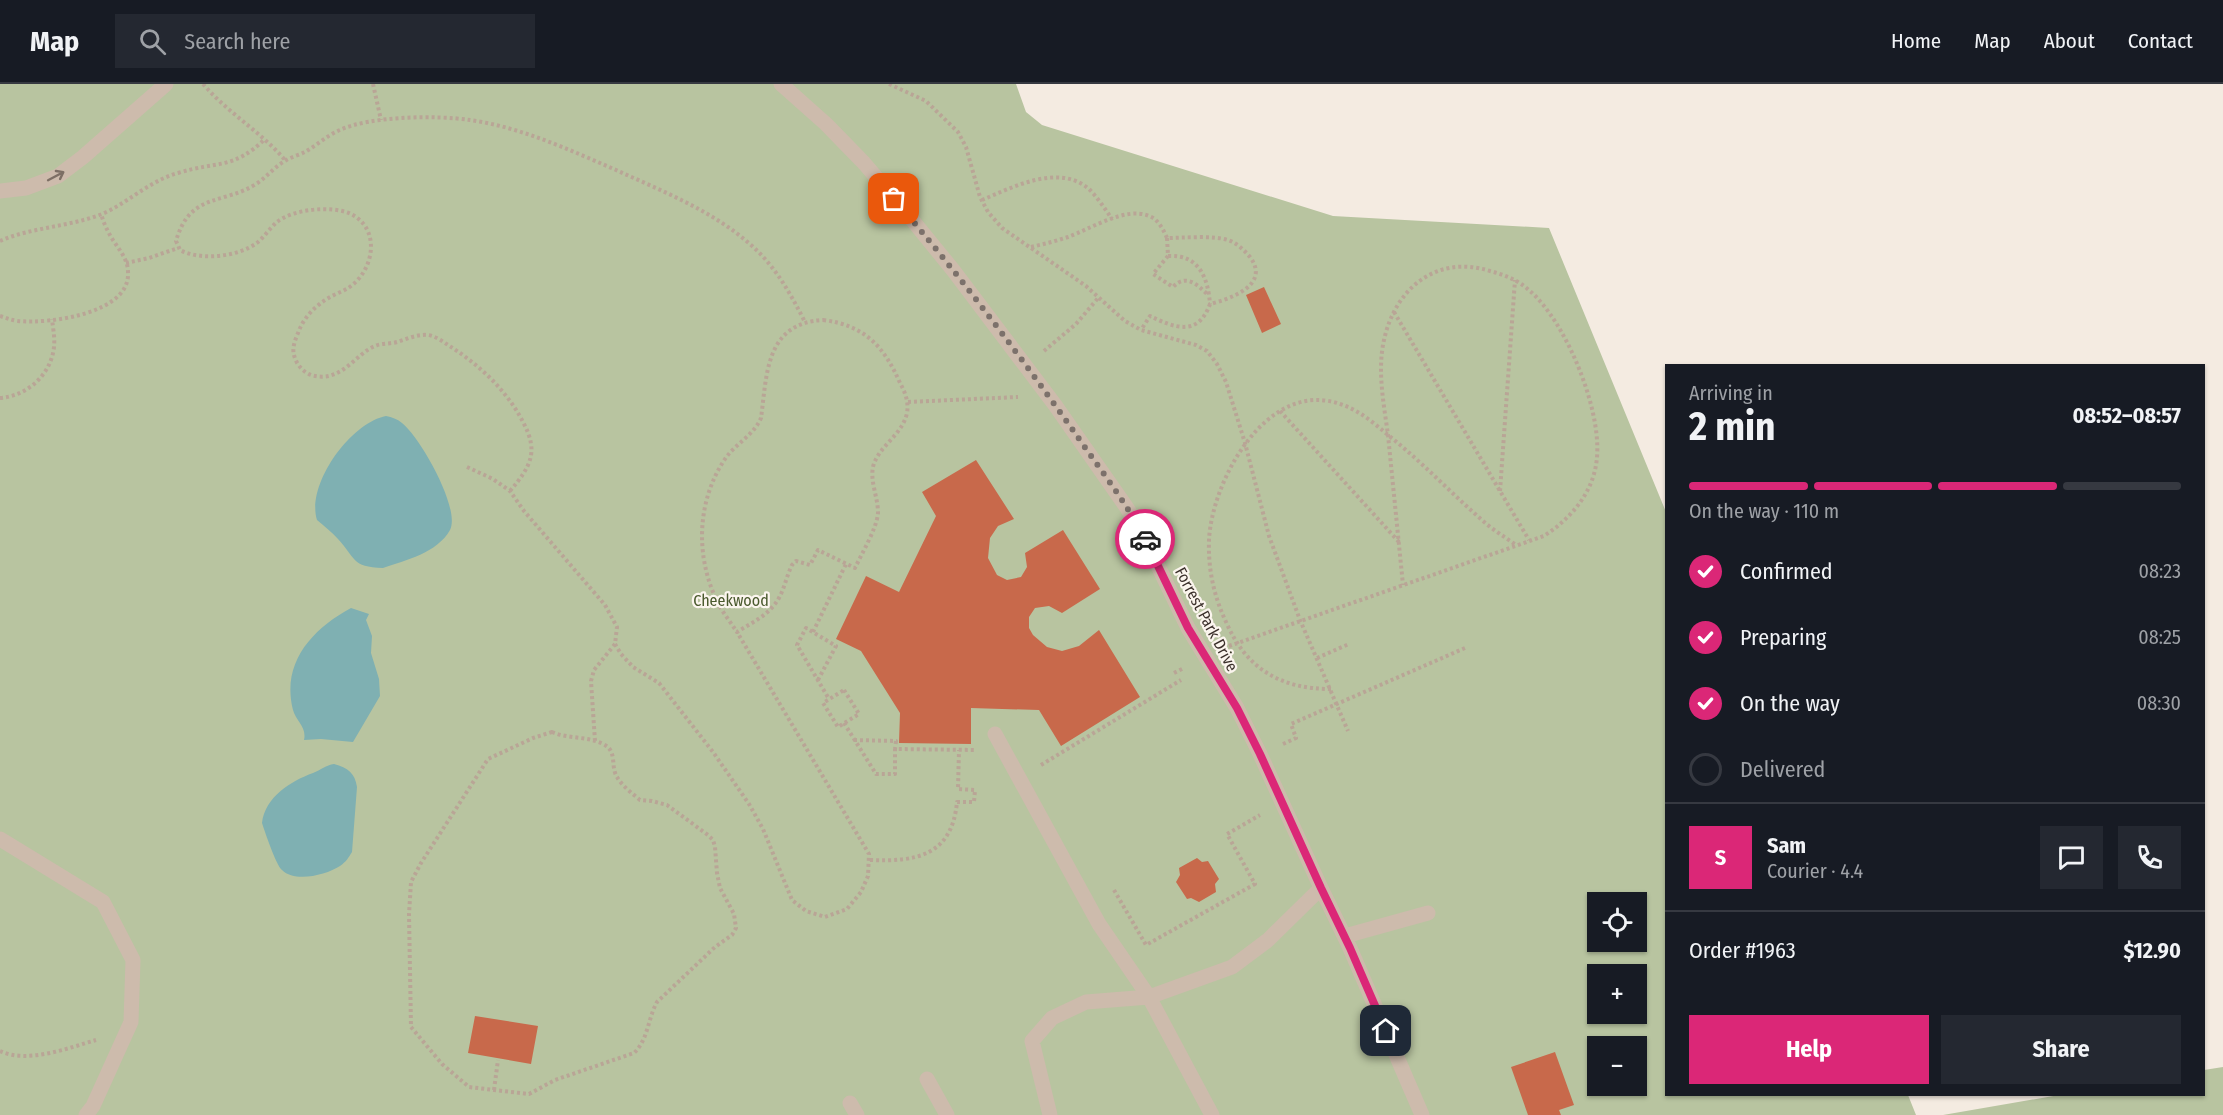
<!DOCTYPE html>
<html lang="en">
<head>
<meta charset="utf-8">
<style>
	:root { --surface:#171b24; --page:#242831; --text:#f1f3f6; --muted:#9ea1a6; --line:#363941; --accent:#db2777 }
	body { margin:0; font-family:"Fira Sans Condensed",sans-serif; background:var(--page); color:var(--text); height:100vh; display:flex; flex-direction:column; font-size:22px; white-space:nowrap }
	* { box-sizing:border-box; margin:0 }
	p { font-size:20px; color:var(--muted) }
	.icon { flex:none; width:33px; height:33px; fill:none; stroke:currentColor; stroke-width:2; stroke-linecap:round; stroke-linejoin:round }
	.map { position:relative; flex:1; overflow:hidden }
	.side { position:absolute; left:1665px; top:280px; width:540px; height:732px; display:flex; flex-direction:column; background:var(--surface); border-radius:0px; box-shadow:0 2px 4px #0004 }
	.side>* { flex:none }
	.tools { position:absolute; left:1587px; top:808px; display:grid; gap:12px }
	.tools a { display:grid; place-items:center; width:60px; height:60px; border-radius:0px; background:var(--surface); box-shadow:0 2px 4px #0004; font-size:30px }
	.pin { position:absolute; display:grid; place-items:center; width:51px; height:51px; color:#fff; margin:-26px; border-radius:12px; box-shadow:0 3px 9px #0006 }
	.courier { position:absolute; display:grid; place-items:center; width:60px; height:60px; margin:-30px; border:4px solid #db2777; border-radius:50%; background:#fff; color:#222; box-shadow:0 2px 8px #0007 }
	.head em { font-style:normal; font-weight:700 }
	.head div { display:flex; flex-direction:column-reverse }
	.head { display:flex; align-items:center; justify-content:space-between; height:102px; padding:0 24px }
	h1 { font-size:39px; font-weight:700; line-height:45px }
	.bar { display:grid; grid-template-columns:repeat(4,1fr); gap:9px 6px; align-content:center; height:72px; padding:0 24px }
	.bar i { height:8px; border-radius:4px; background:var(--line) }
	.bar .active { background:var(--accent) }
	.bar p { grid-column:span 4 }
	.line { display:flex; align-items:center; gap:15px; padding:0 24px; border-top:2px solid var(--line) }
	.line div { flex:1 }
	.round { display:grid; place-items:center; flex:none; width:63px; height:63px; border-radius:0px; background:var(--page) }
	ol { padding:0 24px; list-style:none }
	li { display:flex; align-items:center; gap:18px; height:66px }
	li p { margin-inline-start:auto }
	li .icon { padding:6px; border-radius:50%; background:var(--accent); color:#fff; stroke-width:4 }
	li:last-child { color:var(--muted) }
	li i { width:33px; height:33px; border:3px solid var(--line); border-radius:50% }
	.primary-button { display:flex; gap:12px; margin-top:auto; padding:12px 24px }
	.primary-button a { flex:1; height:69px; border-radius:0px; background:var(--accent); color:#fff; font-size:24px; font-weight:700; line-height:69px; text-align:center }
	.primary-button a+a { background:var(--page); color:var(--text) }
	header { display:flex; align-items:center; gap:36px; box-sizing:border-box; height:84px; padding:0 30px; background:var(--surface); border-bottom:2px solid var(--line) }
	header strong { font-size:28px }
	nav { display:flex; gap:33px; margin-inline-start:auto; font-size:21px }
	.search { width:420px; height:54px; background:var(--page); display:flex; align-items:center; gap:15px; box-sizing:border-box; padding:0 21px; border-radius:0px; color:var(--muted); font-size:22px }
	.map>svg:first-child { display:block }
</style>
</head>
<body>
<header>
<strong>Map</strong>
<div class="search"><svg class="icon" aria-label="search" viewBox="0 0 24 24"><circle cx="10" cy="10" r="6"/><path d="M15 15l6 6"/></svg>Search here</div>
<nav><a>Home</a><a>Map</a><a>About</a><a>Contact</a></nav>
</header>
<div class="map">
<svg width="2223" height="1031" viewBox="0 0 2223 1031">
	<rect width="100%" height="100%" fill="#f4ebe1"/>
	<!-- green -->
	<path fill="#b8c4a0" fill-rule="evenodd" d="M 0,0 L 1016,0 L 1026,28 L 1042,41 L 1333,132 L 1549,144 L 1666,428 L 1666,1011 L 1908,1011 L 1916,1031 L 0,1031 ZM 1598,819 L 1636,819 L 1636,858 L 1598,858 ZM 1598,891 L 1636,891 L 1636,930 L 1598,930 ZM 1598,963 L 1636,963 L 1636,1002 L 1598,1002 Z
		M 2223,983 L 2223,1031 L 1943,1031 L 2059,1011 L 2204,1011 L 2204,986 Z"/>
	<!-- water -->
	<path fill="#7fb0b2" d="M 386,332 C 392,333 397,335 402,339 C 420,353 461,425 450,446 C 437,469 406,476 383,484 C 351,483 356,474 338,455 C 332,448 324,442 317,436 C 306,401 350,339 386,332 Z
		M 351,524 L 369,530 L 366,536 L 372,552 L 371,569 L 379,595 L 380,612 L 353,658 L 321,655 L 304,656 C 307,643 296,637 293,626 C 281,579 312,545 351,524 Z
		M 334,680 C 348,684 355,689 357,703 L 352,768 C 349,773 346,778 340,782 C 326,791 295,799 282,786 C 276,781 265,748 262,739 C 265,713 291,697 313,689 C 321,686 326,681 334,680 Z"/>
	<!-- building -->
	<path fill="#c8694b" d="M 1264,203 L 1281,240 L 1262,249 L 1246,211 Z
		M 976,376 L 1014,435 L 998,442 L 990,454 L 988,474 L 997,491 L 1007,496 L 1021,493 L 1027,483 L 1025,469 L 1063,446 L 1100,505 L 1062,529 L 1049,522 L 1035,524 L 1029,533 L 1029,544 L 1033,551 L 1047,563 L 1062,567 L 1079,562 L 1099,546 L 1140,613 L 1061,662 L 1039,626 L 971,624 L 971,660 L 899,659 L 900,629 L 861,567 L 836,555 L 866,492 L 899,508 L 936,432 L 922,408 Z
		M 1197,774 L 1202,778 L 1208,777 L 1219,795 L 1215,800 L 1216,808 L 1199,818 L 1191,814 L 1187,815 L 1176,798 L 1180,791 L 1179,784 Z
		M 475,932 L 538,942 L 531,980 L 468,969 Z
		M 1555,968 L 1574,1021 L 1559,1026 L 1561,1031 L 1528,1031 L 1511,983 Z"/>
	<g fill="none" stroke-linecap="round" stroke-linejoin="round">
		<!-- path -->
		<path stroke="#b9a596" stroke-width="4" stroke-dasharray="3 3" stroke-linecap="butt" d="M 203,0 C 228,29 261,48 285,76
			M 373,0 L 381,36
			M 889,0 L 926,17 L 958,48 L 966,63 L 980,113 L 988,128 L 1002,144 L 1086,202 L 1125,237 L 1141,246 L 1196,261 L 1207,267 L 1217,280 L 1226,298 L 1245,359 L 1269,452 L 1300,536 L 1348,647
			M 982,116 C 1013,103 1059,79 1089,105 C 1098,114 1105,125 1112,135
			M 1167,154 L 1168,172 C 1199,170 1208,194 1210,220
			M 0,157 C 32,143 69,143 102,130 C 128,119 149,97 178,89 C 216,77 233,86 265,55
			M 1031,163 C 1044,160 1056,157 1068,153 C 1090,145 1126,122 1149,132 C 1158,135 1163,145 1167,154 C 1184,154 1212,151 1228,156 C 1237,159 1244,166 1250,173 C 1271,201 1230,215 1210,220 C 1198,253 1175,244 1150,232 L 1141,246
			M 1168,172 L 1153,190 L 1173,203 C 1186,189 1198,201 1208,211
			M 126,179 L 149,174 L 178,164
			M 1394,228 L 1529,456
			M 0,232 C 6,234 11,236 18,237 C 48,240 131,230 128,188 C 128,172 114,161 108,147 C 105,142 103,136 101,130
			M 823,236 C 864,241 884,262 900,299 C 905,308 909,318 907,329 C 902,352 878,362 873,383 C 870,398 878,413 878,429 C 877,444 862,469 855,484 L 818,466 L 810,481 L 796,477 L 792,481 C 787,491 785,502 780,512 C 771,530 753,538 737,548 C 731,539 724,530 719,521 C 695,475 696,418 725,375 C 735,360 754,351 761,334 C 767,291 765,239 823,236 Z
			M 1044,267 L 1076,240 L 1099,213
			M 0,314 C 27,312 51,291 54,263 C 55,254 53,244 52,235
			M 908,318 L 1018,313
			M 1280,327 L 1399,458
			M 467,383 L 493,395 L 510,407 L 524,427 L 605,521 L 617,543 L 615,560 L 621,570 L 633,583 L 659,599 L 713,668 L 749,720 L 763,745 L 792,816 L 806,827 L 825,833 L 847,825 L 861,808 L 868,792 L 869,770 L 737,548
			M 510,407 C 531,382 539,368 523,338 C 506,305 478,280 448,261 C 442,257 435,252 428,251 C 417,250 407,255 397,258 C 390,260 382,259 375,262 C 355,270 341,300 311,291 C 303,288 296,280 294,271 C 292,264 295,256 298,249 C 304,232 318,219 334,211 C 340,208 346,206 351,202 C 374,185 381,145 351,130 C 332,121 293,125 277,138 C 270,144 265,152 258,158 C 239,173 201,177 180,166 L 176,157 C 190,108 223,121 256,100 C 267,93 274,83 285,77 C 291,73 299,71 305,68 C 317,61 328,51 340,46 C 370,32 437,31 470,36 C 520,43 570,66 616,86 C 662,107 713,127 751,161 C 776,183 790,209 805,238
			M 1500,407 L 1515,196
			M 813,548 L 846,480
			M 1229,562 L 1544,452 C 1570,435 1591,411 1596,381 C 1605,332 1567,239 1530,207 C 1518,196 1505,191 1490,187 C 1436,170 1395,205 1384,256 C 1377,287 1384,321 1388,351 C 1393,401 1398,451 1403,501
			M 1317,574 L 1349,560
			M 1174,589 L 1184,584
			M 818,596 L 836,562 L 806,544 L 797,561 L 829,615
			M 1331,605 C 1281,605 1247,585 1227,540 C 1214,513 1208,486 1209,456 C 1212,395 1269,292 1343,321 C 1360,327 1375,340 1388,351 C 1422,378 1451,409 1483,437 C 1493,446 1505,453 1516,461
			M 844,606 L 859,630 L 838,643 L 823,619 Z
			M 844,639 L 876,690 L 895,690 L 895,665 L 976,666
			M 552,648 C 568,655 587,652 603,660 C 618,667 610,682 617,693 C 622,702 633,710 640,716 L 652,717 L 667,721 L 708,751 L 713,756 L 715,763 L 717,789 L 720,804 L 734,830 L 736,844 L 732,851 L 715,863 L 657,918 C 648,934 648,956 634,969 L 555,996 L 529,1010 L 494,1006 L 469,1003 L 442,980 L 411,943 L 409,830 L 411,798 L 421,779 L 488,675 L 533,654 Z
			M 854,656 L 896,657 L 895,665
			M 595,657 L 591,597 L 594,586 L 615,560
			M 1283,660 L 1296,654 L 1291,640 L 1465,564
			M 1041,681 L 1181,596
			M 870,776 C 916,778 952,772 957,718 L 974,718 L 975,706 L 958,705 L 959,666
			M 1114,806 L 1146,861 L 1255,800 L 1227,750 L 1260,731
			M 0,967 C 28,980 68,964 96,956
			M 494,1006 L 498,976"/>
		<!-- minor -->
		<path stroke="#cdbbac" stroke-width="15" d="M 781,0 L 826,40 L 864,79 L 909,132 L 953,186 L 1055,321 L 1127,424 L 1144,453 L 1188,544 L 1237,624 L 1260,670 L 1321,804 L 1350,864 L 1422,1031
			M 0,107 L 26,104 L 58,92 L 83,73 L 166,0
			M 995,650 L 1099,840 L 1149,913 L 1232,883 L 1268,856 L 1321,804
			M 0,755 L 103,818 L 133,876 L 131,938 L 93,1022 L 86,1031
			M 1345,852 L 1428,829
			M 927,995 L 947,1031
			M 850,1019 L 857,1031
			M 1050,1031 L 1032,957 L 1052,934 L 1086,918 L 1149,913 L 1212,1031"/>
	</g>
	<!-- one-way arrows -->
	<defs><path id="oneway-shaft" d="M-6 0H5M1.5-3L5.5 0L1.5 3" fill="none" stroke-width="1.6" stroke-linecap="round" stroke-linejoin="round" transform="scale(1.5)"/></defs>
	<use stroke="#7d6f65" href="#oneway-shaft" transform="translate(56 92) rotate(-28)"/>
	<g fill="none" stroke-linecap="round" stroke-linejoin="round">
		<!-- done -->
		<path stroke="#7c716b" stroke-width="6" stroke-dasharray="0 10.8" d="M 894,115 C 958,189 1018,269 1075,349 C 1099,384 1126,418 1145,455"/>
		<!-- route -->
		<path stroke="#db2777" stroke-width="8" d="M 1145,455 L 1188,544 L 1237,624 L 1260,670 L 1321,804 L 1350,864 L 1386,947"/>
	</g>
	<g text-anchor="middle" stroke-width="4.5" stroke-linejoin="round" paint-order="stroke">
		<!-- park labels -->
		<g font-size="16" fill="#4a5a2e" stroke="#fbf5ee">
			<text x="731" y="522">Cheekwood</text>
		</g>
		<!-- street labels -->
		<g font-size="16" fill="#3b302b" stroke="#fbf5ee">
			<text transform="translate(1207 535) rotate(62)" y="6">Forrest Park Drive</text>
		</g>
	</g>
</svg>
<div class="tools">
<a><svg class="icon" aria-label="locate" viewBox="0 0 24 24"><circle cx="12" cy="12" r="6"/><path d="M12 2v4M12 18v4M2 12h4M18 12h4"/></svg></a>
<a>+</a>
<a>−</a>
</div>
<div class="pin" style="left:894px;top:115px;background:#ea580c"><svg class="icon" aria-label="bag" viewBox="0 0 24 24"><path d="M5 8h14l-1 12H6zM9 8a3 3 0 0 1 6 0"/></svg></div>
<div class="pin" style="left:1386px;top:947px;background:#1f2937"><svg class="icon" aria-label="home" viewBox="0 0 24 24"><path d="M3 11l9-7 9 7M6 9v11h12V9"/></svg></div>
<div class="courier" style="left:1145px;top:455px"><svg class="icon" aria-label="car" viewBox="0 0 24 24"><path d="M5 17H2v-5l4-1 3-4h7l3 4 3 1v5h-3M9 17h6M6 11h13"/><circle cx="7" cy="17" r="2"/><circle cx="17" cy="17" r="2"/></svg></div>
<section class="side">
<div class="head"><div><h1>2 min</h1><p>Arriving in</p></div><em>08:52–08:57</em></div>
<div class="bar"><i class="active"></i><i class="active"></i><i class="active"></i><i></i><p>On the way · 110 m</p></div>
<ol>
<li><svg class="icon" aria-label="check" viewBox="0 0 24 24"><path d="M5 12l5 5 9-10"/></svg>Confirmed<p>08:23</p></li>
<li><svg class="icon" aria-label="check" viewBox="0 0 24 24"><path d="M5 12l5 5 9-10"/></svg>Preparing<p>08:25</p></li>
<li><svg class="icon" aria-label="check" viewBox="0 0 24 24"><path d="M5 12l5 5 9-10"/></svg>On the way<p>08:30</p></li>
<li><i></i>Delivered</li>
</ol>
<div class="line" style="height:108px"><b class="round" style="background:var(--accent);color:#fff">S</b><div><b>Sam</b><p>Courier · 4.4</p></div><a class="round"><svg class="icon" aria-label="chat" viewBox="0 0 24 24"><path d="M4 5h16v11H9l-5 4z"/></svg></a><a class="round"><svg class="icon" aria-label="phone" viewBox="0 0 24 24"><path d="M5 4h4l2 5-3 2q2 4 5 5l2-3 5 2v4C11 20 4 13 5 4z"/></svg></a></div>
<div class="line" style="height:78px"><div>Order #1963</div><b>$12.90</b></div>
<div class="primary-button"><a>Help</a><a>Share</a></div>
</section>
</div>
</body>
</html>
